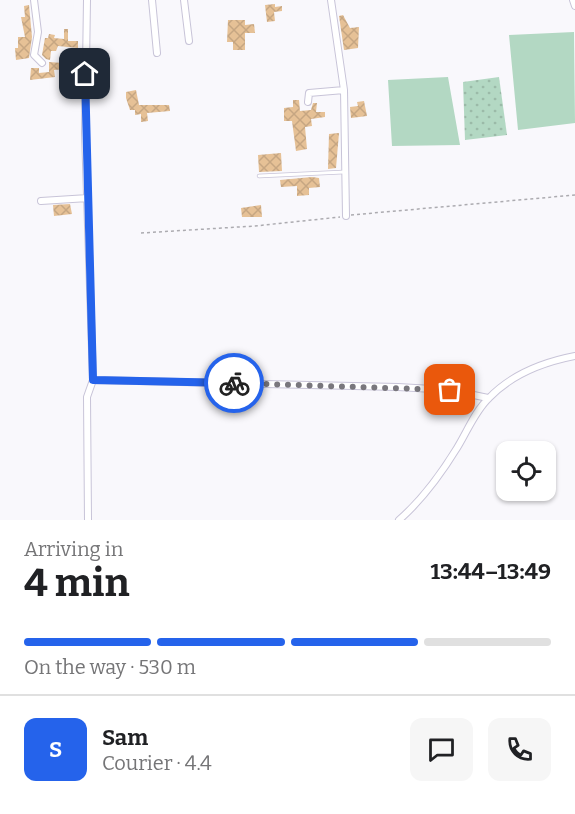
<!DOCTYPE html>
<html lang="en">
<head>
<meta charset="utf-8">
<style>
	:root { --surface:#fff; --page:#f6f6f6; --text:#202124; --muted:#757577; --line:#e0e0e0; --accent:#2563eb }
	body { margin:0; font-family:Bitter,serif; background:var(--page); color:var(--text); height:100vh; display:flex; flex-direction:column; font-size:22px; white-space:nowrap }
	* { box-sizing:border-box; margin:0 }
	p { font-size:20px; color:var(--muted) }
	.icon { flex:none; width:33px; height:33px; fill:none; stroke:currentColor; stroke-width:2; stroke-linecap:round; stroke-linejoin:round }
	.map { position:relative; height:520px; overflow:hidden }
	.drawer { display:flex; flex-direction:column; background:var(--surface); flex:1 }
	.drawer>* { flex:none }
	.buttons { position:absolute; left:496px; top:441px; display:grid; gap:12px }
	.buttons a { display:grid; place-items:center; width:60px; height:60px; border-radius:12px; background:var(--surface); box-shadow:0 2px 4px #0004; font-size:30px }
	.pin { position:absolute; display:grid; place-items:center; width:51px; height:51px; color:#fff; margin:-26px; border-radius:12px; box-shadow:0 3px 9px #0006 }
	.courier { position:absolute; display:grid; place-items:center; width:60px; height:60px; margin:-30px; border:4px solid #2563eb; border-radius:50%; background:#fff; color:#222; box-shadow:0 2px 8px #0007 }
	.headline em { font-style:normal; font-weight:700 }
	.headline div { display:flex; flex-direction:column-reverse }
	.headline { display:flex; align-items:center; justify-content:space-between; height:102px; padding:0 24px }
	h1 { font-size:39px; font-weight:700; line-height:45px }
	.bar { display:grid; grid-template-columns:repeat(4,1fr); gap:9px 6px; align-content:center; height:72px; padding:0 24px }
	.bar i { height:8px; border-radius:4px; background:var(--line) }
	.bar .selected { background:var(--accent) }
	.bar p { grid-column:span 4 }
	.line { display:flex; align-items:center; gap:15px; padding:0 24px; border-top:2px solid var(--line) }
	.line div { flex:1 }
	.round { display:grid; place-items:center; flex:none; width:63px; height:63px; border-radius:12px; background:var(--page) }
	.map>svg:first-child { display:block }
</style>
</head>
<body>
<div class="map">
<svg width="575" height="520" viewBox="0 0 575 520">
	<defs>
		<pattern id="grass-dots" width="8" height="8" patternUnits="userSpaceOnUse" patternTransform="scale(1.5)"><rect width="8" height="8" fill="#b3d8c3"/><path d="M2 2h.1M6 6h.1" fill="none" stroke="#9bbaa8" stroke-width="1.8" stroke-linecap="round"/></pattern>
		<pattern id="building-cross-hatch" width="8" height="8" patternUnits="userSpaceOnUse" patternTransform="scale(1.5)"><rect width="8" height="8" fill="#e6c196"/><path d="M0 0l8 8M0 8l8-8" fill="none" stroke="#c6a682"/></pattern>
	</defs>
	<rect width="100%" height="100%" fill="#f9f8fc"/>
	<!-- grass -->
	<path fill="url(#grass-dots)" d="M 499,77 L 507,135 L 465,140 L 463,82 Z"/>
	<!-- park -->
	<path fill="#b3d8c3" d="M 574,32 L 575,123 L 518,130 L 509,35 Z
		M 448,77 L 460,145 L 392,146 L 388,80 Z"/>
	<!-- building -->
	<path fill="url(#building-cross-hatch)" d="M 275,4 L 275,7 L 282,6 L 282,11 L 274,12 L 275,21 L 267,22 L 265,5 Z
		M 29,5 L 32,37 L 29,58 L 16,60 L 15,48 L 18,48 L 18,37 L 25,37 L 21,17 L 25,17 L 24,6 Z
		M 343,15 L 350,28 L 359,27 L 358,48 L 344,50 L 339,16 Z
		M 228,20 L 245,20 L 245,25 L 254,24 L 255,33 L 245,33 L 245,50 L 233,50 L 233,42 L 227,42 Z
		M 64,29 L 68,29 L 68,41 L 78,41 L 78,48 L 58,46 L 56,51 L 51,51 L 50,60 L 46,59 L 42,55 L 45,38 L 48,38 L 49,34 L 55,35 L 54,38 L 64,39 Z
		M 49,62 L 77,64 L 77,68 L 54,70 L 55,77 L 30,80 L 31,68 L 39,68 L 39,73 L 49,72 Z
		M 136,90 L 139,105 L 169,105 L 170,111 L 147,113 L 148,121 L 141,122 L 141,114 L 135,115 L 135,110 L 130,110 L 126,98 L 126,92 Z
		M 293,100 L 299,100 L 300,111 L 311,110 L 313,103 L 317,103 L 316,112 L 325,112 L 325,117 L 311,119 L 312,126 L 305,127 L 307,149 L 296,151 L 292,121 L 284,121 L 284,108 L 293,107 Z
		M 364,101 L 367,116 L 351,118 L 350,107 L 358,106 L 357,102 Z
		M 339,133 L 336,168 L 328,169 L 329,134 Z
		M 281,153 L 282,171 L 259,172 L 258,155 Z
		M 312,177 L 319,178 L 320,187 L 309,188 L 309,195 L 297,196 L 297,186 L 281,187 L 280,180 Z
		M 70,204 L 72,214 L 54,216 L 53,205 Z
		M 261,205 L 262,217 L 242,217 L 241,208 Z"/>
	<g fill="none" stroke-linecap="round" stroke-linejoin="round">
		<!-- lane casing -->
		<g stroke="#c8c4d8" stroke-width="4.5">
			<path id="lane" d="M 259,176 L 344,172"/>
		</g>
		<!-- street casing -->
		<g stroke="#c8c4d8" stroke-width="8">
			<path id="street" d="M 34,0 L 38,32 L 34,55 L 42,63
				M 87,0 L 85,133 L 93,380 L 87,397 L 88,520
				M 152,0 L 157,53
				M 184,0 L 189,41
				M 331,0 L 344,90 L 346,216
				M 573,0 L 575,6
				M 308,102 L 309,93 L 344,90
				M 41,201 L 88,198
				M 93,380 L 398,387 L 450,390 L 488,398
				M 399,520 C 422,500 441,474 457,448 C 467,432 475,411 489,398 C 511,375 544,362 575,356"/>
		</g>
		<!-- path -->
		<path stroke="#acabb0" stroke-width="1.5" stroke-dasharray="3 3" stroke-linecap="butt" d="M 351,215 L 575,195
			M 141,233 L 255,226 L 340,217"/>
		<!-- lane -->
		<use href="#lane" stroke="#fff" stroke-width="3"/>
		<!-- street -->
		<use href="#street" stroke="#fff" stroke-width="6"/>
	</g>
	<g fill="none" stroke-linecap="round" stroke-linejoin="round">
		<!-- done -->
		<path stroke="#79777d" stroke-width="6" stroke-dasharray="0 10.8" d="M 234,383 L 450,390"/>
		<!-- route -->
		<path stroke="#2563eb" stroke-width="8" d="M 85,74 L 93,380 L 234,383"/>
	</g>
</svg>
<div class="buttons">
<a><svg class="icon" aria-label="locate" viewBox="0 0 24 24"><circle cx="12" cy="12" r="6"/><path d="M12 2v4M12 18v4M2 12h4M18 12h4"/></svg></a>
</div>
<div class="pin" style="left:450px;top:390px;background:#ea580c"><svg class="icon" aria-label="bag" viewBox="0 0 24 24"><path d="M5 8h14l-1 12H6zM9 8a3 3 0 0 1 6 0"/></svg></div>
<div class="pin" style="left:85px;top:74px;background:#1f2937"><svg class="icon" aria-label="home" viewBox="0 0 24 24"><path d="M3 11l9-7 9 7M6 9v11h12V9"/></svg></div>
<div class="courier" style="left:234px;top:383px"><svg class="icon" aria-label="bike" viewBox="0 0 24 24"><circle cx="6" cy="16" r="4"/><circle cx="18" cy="16" r="4"/><path d="M6 16l4-8h5l3 8M10 8l3 8H6M13 5h3"/></svg></div>
</div>
<section class="drawer">
<div class="headline"><div><h1>4 min</h1><p>Arriving in</p></div><em>13:44–13:49</em></div>
<div class="bar"><i class="selected"></i><i class="selected"></i><i class="selected"></i><i></i><p>On the way · 530 m</p></div>
<div class="line" style="height:108px"><b class="round" style="background:var(--accent);color:#fff">S</b><div><b>Sam</b><p>Courier · 4.4</p></div><a class="round"><svg class="icon" aria-label="chat" viewBox="0 0 24 24"><path d="M4 5h16v11H9l-5 4z"/></svg></a><a class="round"><svg class="icon" aria-label="phone" viewBox="0 0 24 24"><path d="M5 4h4l2 5-3 2q2 4 5 5l2-3 5 2v4C11 20 4 13 5 4z"/></svg></a></div>
</section>
</body>
</html>
